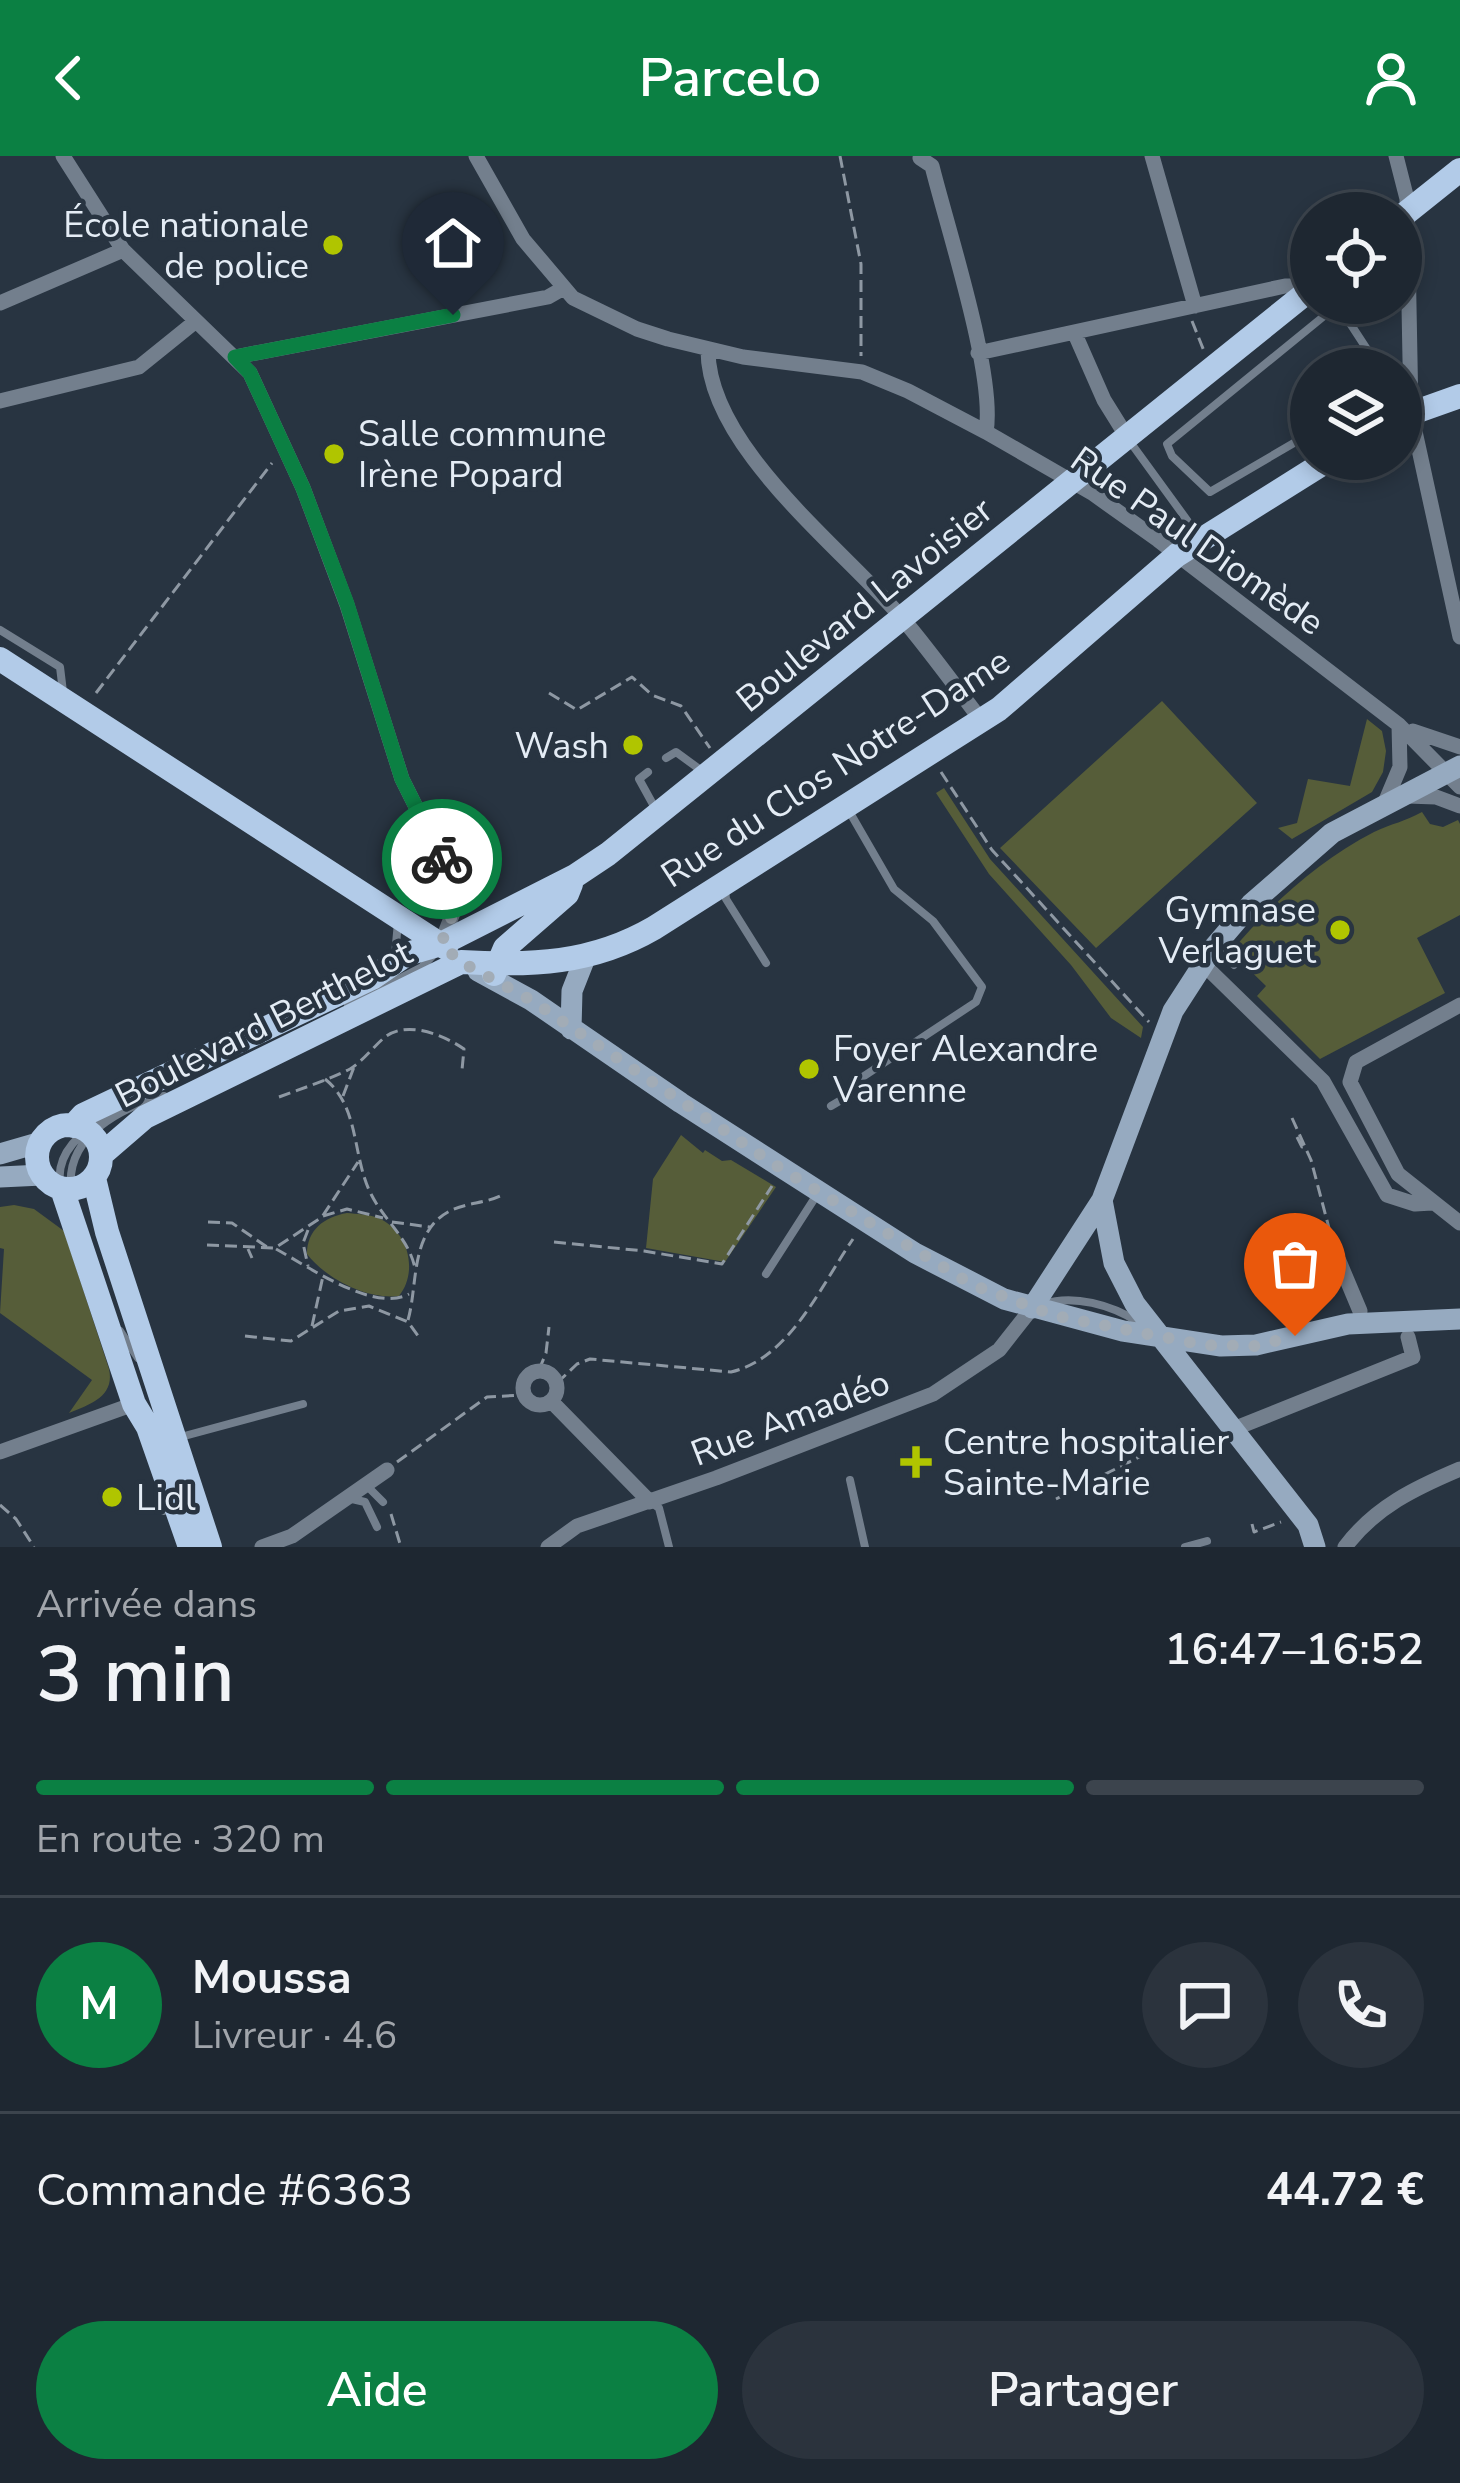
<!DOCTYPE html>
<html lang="fr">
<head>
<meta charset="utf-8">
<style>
	:root { --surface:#1e2731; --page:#2b333d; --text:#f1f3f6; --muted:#a1a5ab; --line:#3c444d; --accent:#0b8043 }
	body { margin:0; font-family:"Nunito Sans",sans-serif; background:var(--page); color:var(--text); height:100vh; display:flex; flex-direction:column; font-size:45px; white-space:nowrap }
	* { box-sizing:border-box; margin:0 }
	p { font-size:39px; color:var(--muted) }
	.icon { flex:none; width:66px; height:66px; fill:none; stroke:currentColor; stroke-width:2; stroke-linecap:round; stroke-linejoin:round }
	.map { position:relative; height:1391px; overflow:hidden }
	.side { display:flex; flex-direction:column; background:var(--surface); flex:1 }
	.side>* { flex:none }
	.controls { position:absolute; left:1290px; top:36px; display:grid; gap:24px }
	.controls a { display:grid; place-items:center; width:132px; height:132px; border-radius:50%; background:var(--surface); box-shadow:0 6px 18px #0003,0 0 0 3px var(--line); font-size:60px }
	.pin { position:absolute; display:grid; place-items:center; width:102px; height:102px; color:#fff; margin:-123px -51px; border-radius:50% 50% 50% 0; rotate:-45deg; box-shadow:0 0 12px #0007 }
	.pin .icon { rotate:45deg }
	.courier { position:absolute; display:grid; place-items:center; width:120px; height:120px; margin:-60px; border:9px solid #0b8043; border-radius:50%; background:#fff; color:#222; box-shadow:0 3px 15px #0007 }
	.headline em { font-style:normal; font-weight:600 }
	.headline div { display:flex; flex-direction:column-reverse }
	.headline { display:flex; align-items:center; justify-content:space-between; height:204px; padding:0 36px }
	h1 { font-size:78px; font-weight:600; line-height:90px }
	.bar { display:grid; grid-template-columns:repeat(4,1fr); gap:18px 12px; align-content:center; height:144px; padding:0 36px }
	.bar i { height:15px; border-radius:9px; background:var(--line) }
	.bar .selected { background:var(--accent) }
	.bar p { grid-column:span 4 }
	.line { display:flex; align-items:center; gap:30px; padding:0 36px; border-top:3px solid var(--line) }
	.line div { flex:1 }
	.round { display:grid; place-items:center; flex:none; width:126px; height:126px; border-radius:63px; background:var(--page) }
	.button { display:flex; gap:24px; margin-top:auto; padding:24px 36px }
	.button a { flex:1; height:138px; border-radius:72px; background:var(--accent); color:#fff; font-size:48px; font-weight:600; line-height:138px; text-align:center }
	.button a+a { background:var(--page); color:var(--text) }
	header { display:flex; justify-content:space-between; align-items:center; height:156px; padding:0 36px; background:var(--accent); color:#fff; font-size:54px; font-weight:600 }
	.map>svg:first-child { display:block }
</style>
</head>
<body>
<header><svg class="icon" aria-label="back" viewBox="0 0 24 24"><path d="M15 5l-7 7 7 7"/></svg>Parcelo<svg class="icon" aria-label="person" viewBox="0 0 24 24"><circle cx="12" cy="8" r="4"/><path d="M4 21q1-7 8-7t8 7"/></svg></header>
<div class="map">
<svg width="1460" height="1391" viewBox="0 0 1460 1391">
	<rect width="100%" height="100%" fill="#283441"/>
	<!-- green -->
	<path fill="#565d39" d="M 1162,545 L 1257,647 L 1096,792 L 1000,692 Z
		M 1367,563 L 1382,575 L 1386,595 L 1383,616 L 1372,636 L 1292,683 L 1278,672 L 1297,667 L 1308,623 L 1350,630 Z
		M 944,632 L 990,703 L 1143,871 L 1141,882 L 1111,862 L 1071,809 L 989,718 L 936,637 Z
		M 1422,656 L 1430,668 L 1443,671 L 1458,664 L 1460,668 L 1460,759 L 1417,782 L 1445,837 L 1320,903 L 1257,840 L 1266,830 L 1231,796 C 1271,748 1318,705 1374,676 C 1393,667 1404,666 1422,656 Z
		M 681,979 L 703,997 L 705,994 L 722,1005 L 731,1004 L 776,1031 L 725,1106 L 646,1092 L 653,1023 Z
		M 14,1049 L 34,1053 L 64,1075 L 109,1213 C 115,1240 91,1248 69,1257 L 92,1224 L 0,1157 L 4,1093 L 0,1092 L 0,1051 Z
		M 347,1057 C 356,1058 369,1058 378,1062 C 408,1074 419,1115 399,1140 C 368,1144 326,1123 307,1098 C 307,1074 324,1061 347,1057 Z"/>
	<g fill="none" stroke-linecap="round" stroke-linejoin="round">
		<!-- path -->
		<path stroke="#8e98a3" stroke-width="3" stroke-dasharray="12 6" stroke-linecap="butt" d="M 840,0 L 861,108 L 861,200
			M 1192,165 L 1204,195
			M 96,537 L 272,307
			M 549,537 L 577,554 L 632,521 L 652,539 L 681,550 L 710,592
			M 941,616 L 992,694 L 1149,866
			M 325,923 C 360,951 352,1001 371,1038 C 385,1066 408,1081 415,1112
			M 343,940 L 354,911
			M 279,941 C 303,932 328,924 350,913 C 363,905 373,891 385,881 C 407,864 444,879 464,893 L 462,914
			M 1292,962 L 1311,1004 L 1334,1091
			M 1297,981 L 1302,991 L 1306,991
			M 323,1060 L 347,1053 L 383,1062
			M 208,1066 L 232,1067 L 267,1091
			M 392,1066 L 430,1071
			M 308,1074 L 303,1087 L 308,1110
			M 554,1086 L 644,1095 L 722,1108 L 772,1030
			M 207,1089 L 275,1092 L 322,1061 L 358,1006
			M 248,1093 L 252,1102
			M 276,1093 C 309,1111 374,1157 409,1138
			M 408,1164 C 418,1129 410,1077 448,1056 C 466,1046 486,1048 504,1038
			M 312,1170 L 323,1120
			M 245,1180 L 291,1185 L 339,1155 L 369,1150 L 408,1166 L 421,1184
			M 539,1214 L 546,1197 L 549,1171
			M 557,1227 L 577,1208 L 590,1203 L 731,1216 C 790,1202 820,1131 853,1083
			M 397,1306 L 487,1241 L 524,1239
			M 1056,1343 L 1157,1292
			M 0,1349 L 16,1363 L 34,1391
			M 391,1358 L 401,1391
			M 1252,1368 L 1254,1376 L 1281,1366"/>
		<!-- lane -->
		<path stroke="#737f8d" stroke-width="8" d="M 1311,277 L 1210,336 L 1172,300 L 1167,288 L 1329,156 L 1344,158 L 1372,201 L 1376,213
			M 1128,283 L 1200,382
			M 0,474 L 60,511 L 63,536
			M 666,602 L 676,596 L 702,615
			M 648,616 L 639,623 L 655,652
			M 725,734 L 726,743 L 766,807
			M 1218,793 L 1234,809
			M 395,799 L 398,766
			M 348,849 L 422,811 L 437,795
			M 831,950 L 853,937 L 858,924 L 976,846 L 982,831 L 933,765 L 894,733 L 849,655
			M 60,1027 C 56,996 82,976 106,960
			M 71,1030 C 67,980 121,951 164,940
			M 766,1118 L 818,1037
			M 1044,1148 C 1073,1138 1112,1149 1138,1166
			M 120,1175 L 138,1202
			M 177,1282 L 303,1248
			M 850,1324 L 865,1391
			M 367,1330 L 383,1346
			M 159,1337 L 164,1355
			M 352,1343 L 365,1346 L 377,1371
			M 652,1347 L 659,1352 L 669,1391
			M 1185,1391 L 1207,1385"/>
		<!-- street -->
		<path stroke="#737f8d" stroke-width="15" d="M 63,0 L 123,94 L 250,217 L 303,332 L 347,449 L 402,623 L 460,739 L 442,785
			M 476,0 L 523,83 L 573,142 L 637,173 L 668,183 L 743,201 L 862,216 L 908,235 L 986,276 L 1092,337 L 1158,384 L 1399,569 L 1460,631
			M 1152,0 L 1195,150
			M 1396,0 L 1407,43 L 1411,257 L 1460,481
			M 920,2 L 932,10 C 947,71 996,220 986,276
			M 0,147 L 123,94
			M 1075,178 L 1104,244 L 1127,281
			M 708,193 C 707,290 842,392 902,462 C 930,495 955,530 981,564
			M 978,197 L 1285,130 L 1311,130
			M 235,201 L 548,141 L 562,133
			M 0,245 L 139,211 L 196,165
			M 1413,575 L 1460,591
			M 1407,640 L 1436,641 L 1460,650
			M 1384,649 L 1400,611 L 1399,569
			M 1202,807 L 1323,925 L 1387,1039 L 1415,1048 L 1432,1047
			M 1460,849 L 1356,906 L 1350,926 L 1398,1018 L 1460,1067
			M 1339,1105 L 1360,1155
			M523 1232a17 17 0 1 1 34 0a17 17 0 1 1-34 0Z
			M 551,1245 L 650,1346
			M 1241,1270 L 1413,1201 L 1408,1181
			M 0,1296 L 134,1248
			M 262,1391 L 292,1380 L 387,1314
			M 548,1391 L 577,1370 L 716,1322 L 933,1238 L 999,1194 L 1032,1152
			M 1345,1391 C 1375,1351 1415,1332 1460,1313"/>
		<!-- secondary -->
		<path stroke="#96aac0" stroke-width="21" d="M 478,815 L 531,844 L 681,947 L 915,1097 L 1004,1143 L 1123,1175 L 1221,1190 L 1256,1189 L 1348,1168 L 1460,1163
			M 571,873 L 572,835 L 585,802
			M 0,998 L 41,986
			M 0,1021 L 42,1019
			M 1102,1044 L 1114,1107 L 1135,1148 L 1308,1369 L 1315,1391
			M 1032,1152 L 1102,1044 L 1173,855 L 1215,790 L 1251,748 L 1332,677 L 1460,610"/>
		<!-- primary -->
		<path stroke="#b2cbe8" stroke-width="24" d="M 1401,61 L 1460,14
			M 1401,261 L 1460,240
			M 0,503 L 446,792
			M 461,806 C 531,810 592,808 654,772 L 999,553 L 1177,399 L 1330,303
			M 494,818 L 505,792 L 567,738 L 571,728
			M37 1001a32 32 0 1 1 64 0a32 32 0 1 1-64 0Z
			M 73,970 L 83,959 L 372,822 L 407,798 L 441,788 L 575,720 L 608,698 L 1311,133
			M 101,999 L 145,961 L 461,806
			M 94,1022 L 107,1076 L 210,1391
			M 62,1033 L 134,1248 L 148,1271 L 190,1391"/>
	</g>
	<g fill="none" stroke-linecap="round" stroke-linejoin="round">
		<!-- done -->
		<path stroke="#a2acb6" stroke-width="12" stroke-dasharray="0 21.6" d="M 442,703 L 460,739 L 441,788 L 461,806 L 531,844 L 783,1014 L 973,1129 L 1056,1160 L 1204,1189 L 1256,1190 L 1295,1180"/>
		<!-- route -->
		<path stroke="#0b8043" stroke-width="15" d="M 442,703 L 402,623 L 347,448 L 303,332 L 250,217 L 235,201 L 453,159"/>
	</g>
	<!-- markers -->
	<g fill="#b0c500" stroke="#283441" stroke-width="4.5">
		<circle cx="333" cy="89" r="12"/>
		<circle cx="334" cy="298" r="12"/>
		<circle cx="633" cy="589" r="12"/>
		<circle cx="1340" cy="774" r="12"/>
		<circle cx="809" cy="913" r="12"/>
		<path d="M910 1288h12v12h12v12h-12v12h-12v-12h-12v-12h12z"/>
		<circle cx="112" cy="1341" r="12"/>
	</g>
	<g text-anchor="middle" stroke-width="9" stroke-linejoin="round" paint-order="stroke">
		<!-- poi labels -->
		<g font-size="36" fill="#e4ecf5" stroke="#283441" text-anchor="start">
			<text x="309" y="81" text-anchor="end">École nationale<tspan x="309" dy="41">de police</tspan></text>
			<text x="358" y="290">Salle commune<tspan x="358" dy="41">Irène Popard</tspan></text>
			<text x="609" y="602" text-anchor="end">Wash</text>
			<text x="1316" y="766" text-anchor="end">Gymnase<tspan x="1316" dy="41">Verlaguet</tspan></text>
			<text x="833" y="905">Foyer Alexandre<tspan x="833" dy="41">Varenne</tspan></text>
			<text x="943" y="1298">Centre hospitalier<tspan x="943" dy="41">Sainte-Marie</tspan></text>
			<text x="136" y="1354">Lidl</text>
		</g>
		<!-- street labels -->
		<g font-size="36" fill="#e4ecf5" stroke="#283441">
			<text transform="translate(1198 384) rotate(35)" y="13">Rue Paul Diomède</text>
			<text transform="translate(864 448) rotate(-39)" y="13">Boulevard Lavoisier</text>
			<text transform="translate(835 611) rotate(-33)" y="13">Rue du Clos Notre-Dame</text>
			<text transform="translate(263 867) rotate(-27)" y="13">Boulevard Berthelot</text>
			<text transform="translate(790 1261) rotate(-21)" y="13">Rue Amadéo</text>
		</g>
	</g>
</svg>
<div class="controls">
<a><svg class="icon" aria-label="locate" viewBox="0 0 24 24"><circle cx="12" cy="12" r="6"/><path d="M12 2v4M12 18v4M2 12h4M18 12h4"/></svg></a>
<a><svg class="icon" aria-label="layers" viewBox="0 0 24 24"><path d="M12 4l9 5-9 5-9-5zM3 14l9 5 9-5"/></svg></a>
</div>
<div class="pin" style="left:1295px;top:1180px;background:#ea580c"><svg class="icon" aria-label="bag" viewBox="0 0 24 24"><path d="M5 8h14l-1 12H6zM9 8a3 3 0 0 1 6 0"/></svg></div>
<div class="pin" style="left:453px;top:159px;background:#1f2937"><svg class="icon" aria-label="home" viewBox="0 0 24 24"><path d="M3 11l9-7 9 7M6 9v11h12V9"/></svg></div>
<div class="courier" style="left:442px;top:703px"><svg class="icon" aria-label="bike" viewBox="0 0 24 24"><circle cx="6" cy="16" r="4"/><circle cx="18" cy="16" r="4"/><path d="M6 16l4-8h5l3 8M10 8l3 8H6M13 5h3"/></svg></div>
</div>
<section class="side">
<div class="headline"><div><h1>3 min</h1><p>Arrivée dans</p></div><em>16:47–16:52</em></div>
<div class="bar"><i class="selected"></i><i class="selected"></i><i class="selected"></i><i></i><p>En route · 320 m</p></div>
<div class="line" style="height:216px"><b class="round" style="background:var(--accent);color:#fff">M</b><div><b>Moussa</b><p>Livreur · 4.6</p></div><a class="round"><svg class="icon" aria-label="chat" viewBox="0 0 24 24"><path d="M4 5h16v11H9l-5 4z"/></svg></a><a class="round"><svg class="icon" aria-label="phone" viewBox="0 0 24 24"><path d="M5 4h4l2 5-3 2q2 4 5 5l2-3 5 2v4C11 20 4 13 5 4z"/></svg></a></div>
<div class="line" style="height:156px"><div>Commande #6363</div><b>44.72 €</b></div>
<div class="button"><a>Aide</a><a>Partager</a></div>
</section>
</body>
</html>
